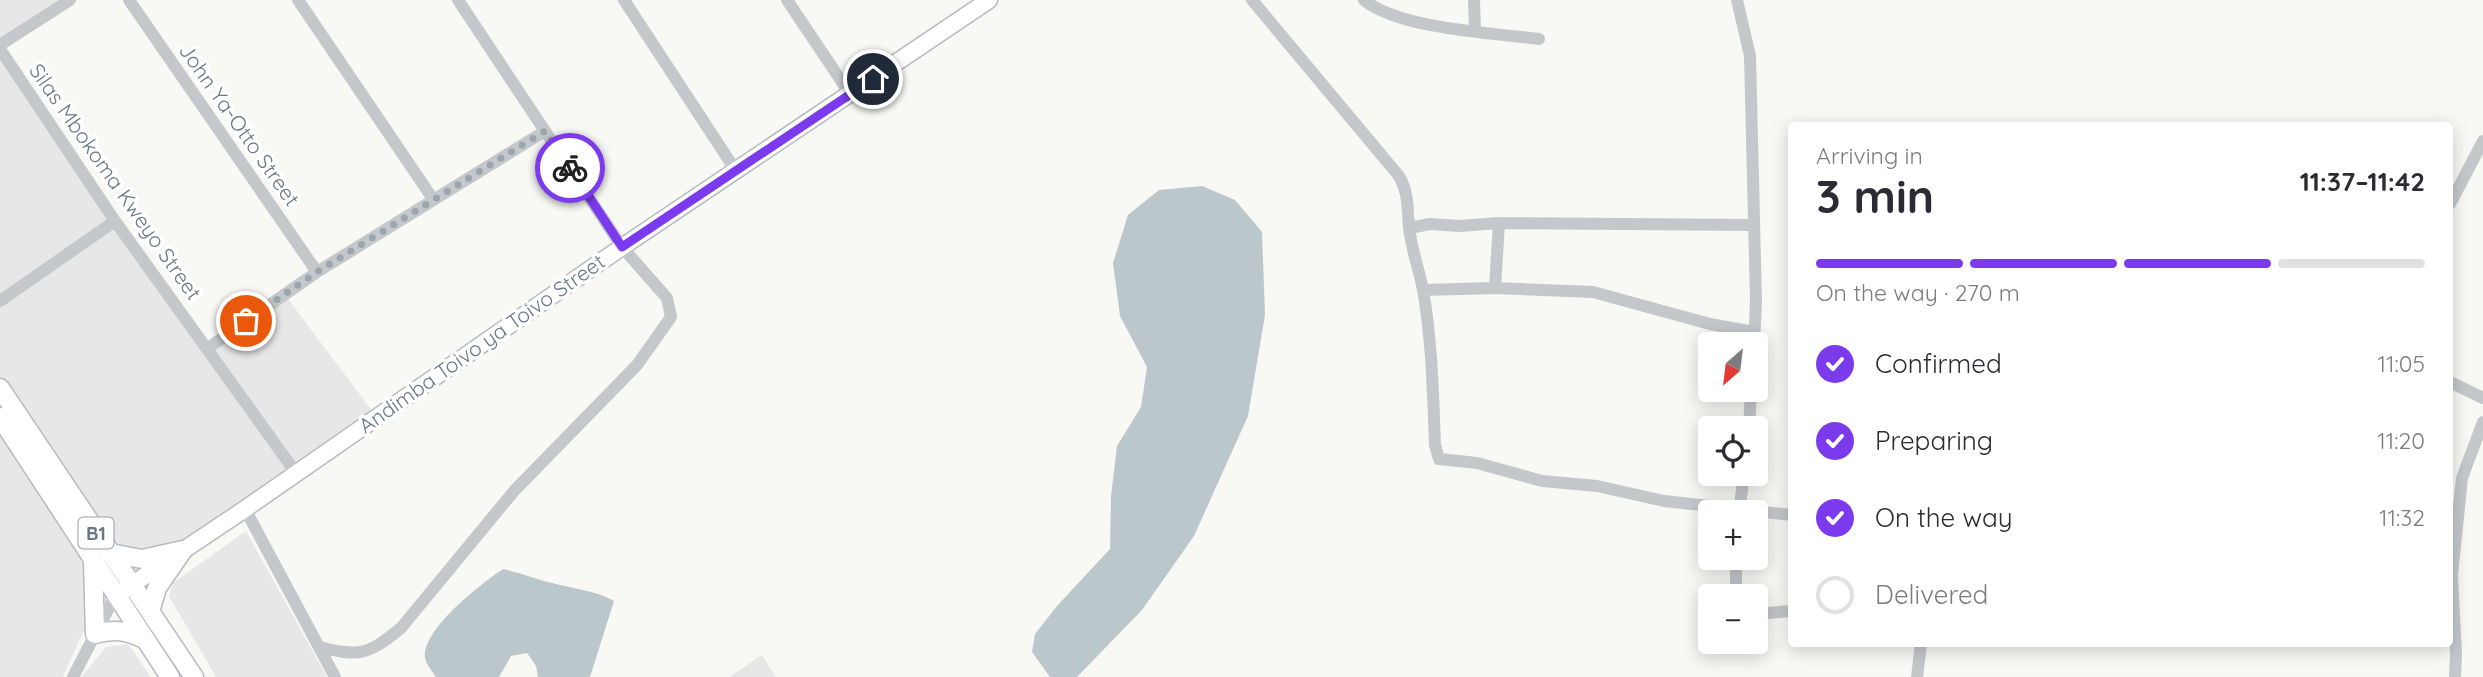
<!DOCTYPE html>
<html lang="en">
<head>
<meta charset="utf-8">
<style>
	:root { --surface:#fff; --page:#f7f7f7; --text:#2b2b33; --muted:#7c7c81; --line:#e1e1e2; --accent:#7c3aed }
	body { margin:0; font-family:Quicksand,sans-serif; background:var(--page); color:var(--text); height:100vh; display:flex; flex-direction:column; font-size:26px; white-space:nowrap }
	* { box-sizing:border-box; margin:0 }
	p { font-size:23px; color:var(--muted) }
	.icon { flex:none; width:38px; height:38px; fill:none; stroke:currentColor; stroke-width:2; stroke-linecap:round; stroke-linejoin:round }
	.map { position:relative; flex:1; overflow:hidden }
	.drawer { position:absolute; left:1788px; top:122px; width:665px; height:525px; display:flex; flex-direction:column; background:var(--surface); border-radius:7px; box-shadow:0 4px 18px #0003 }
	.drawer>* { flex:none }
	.needle { width:46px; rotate:208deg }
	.fabs { position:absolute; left:1698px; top:332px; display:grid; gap:14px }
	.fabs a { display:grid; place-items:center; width:70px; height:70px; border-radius:7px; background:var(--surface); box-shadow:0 4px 18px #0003; font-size:35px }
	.pin { position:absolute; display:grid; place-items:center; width:60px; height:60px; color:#fff; margin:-30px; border:4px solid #fff; border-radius:50%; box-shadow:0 2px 7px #0007 }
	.courier { position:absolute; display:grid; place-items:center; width:70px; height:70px; margin:-35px; border:5px solid #7c3aed; border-radius:50%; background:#fff; color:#222; box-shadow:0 2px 9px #0007 }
	.head em { font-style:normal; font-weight:800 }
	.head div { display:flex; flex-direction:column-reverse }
	.head { display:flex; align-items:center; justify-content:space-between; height:119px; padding:0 28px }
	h1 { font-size:46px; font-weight:800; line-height:52px }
	.bar { display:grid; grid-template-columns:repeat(4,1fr); gap:10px 7px; align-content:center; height:84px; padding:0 28px }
	.bar i { height:9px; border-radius:5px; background:var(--line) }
	.bar .current { background:var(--accent) }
	.bar p { grid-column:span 4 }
	ol { padding:0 28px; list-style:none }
	li { display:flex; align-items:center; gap:21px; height:77px }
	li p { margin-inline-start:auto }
	li .icon { padding:7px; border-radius:50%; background:var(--accent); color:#fff; stroke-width:4 }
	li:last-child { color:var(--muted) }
	li i { width:38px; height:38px; border:4px solid var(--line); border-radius:50% }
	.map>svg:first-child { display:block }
</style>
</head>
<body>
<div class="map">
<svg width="2483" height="677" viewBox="0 0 2483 677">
	<rect width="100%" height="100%" fill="#f8f8f5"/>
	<!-- built -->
	<path fill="#e6e7e6" d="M 0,0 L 70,0 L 0,45 Z
		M 0,49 L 208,348 L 285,295 L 376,416 L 115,596 L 83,632 L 63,677 L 0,677 Z
		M 246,531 L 327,677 L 216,677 L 169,596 L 173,583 Z
		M 128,644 L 151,677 L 81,677 L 106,647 Z
		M 762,655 L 776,677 L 729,677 Z"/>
	<!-- water -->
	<path fill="#bbc7cb" d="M 1202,186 L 1235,200 L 1262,232 L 1265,315 L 1248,416 L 1194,536 L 1142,610 L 1077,677 L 1050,677 L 1032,652 L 1035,634 L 1057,606 L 1110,549 L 1111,496 L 1117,446 L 1141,407 L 1147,367 L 1120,316 L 1113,263 L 1128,215 L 1159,190 Z
		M 503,569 C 521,573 538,580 556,584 C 576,589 596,591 614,601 L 590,677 L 538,677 L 536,666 L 527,653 L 511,656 L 499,677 L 436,677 C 432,671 426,664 425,658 C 422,629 481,584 503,569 Z"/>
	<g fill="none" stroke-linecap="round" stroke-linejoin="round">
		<!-- secondary casing -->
		<g stroke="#b6bbc0" stroke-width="19">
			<path id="secondary" d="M 121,592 L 245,509 L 622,247 L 989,0"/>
		</g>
		<!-- primary casing -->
		<g stroke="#b7bbbf" stroke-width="21">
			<path id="primary" d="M 0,388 L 194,677
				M 0,417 L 170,677
				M 110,553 L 142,559 L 183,550
				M 93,562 L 95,634 C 113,629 127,630 144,639
				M 150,612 L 157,588 L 183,550"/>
		</g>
		<!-- street -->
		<path stroke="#c4c8cb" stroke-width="12" d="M 129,0 L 317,272
			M 298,0 L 433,199
			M 624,0 L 736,171
			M 787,0 L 850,94
			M 1252,0 L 1399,176 C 1409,193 1407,208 1409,227 C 1411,248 1419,269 1423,290 C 1432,341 1433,393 1435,445 L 1439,459 L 1477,463 L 1542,481 L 1597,486 L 1664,501 L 1792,515
			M 1364,0 C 1400,29 1492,33 1539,39
			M 1474,0 L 1475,30
			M 1737,0 L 1750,56 L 1756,301 L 1754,345
			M 0,45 L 70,0
			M 0,49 L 115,221 L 296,473
			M 2450,204 L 2483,141
			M 1409,228 L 1430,224 L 1459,226 L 1499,223 L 1754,225
			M 1495,288 L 1499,223
			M 1423,290 L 1495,288 L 1593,292 L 1710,324 L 1754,332
			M 0,301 L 115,221
			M 208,348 L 317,272 L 545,131
			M 2450,382 L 2483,398
			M 1749,429 L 1751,390
			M 245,509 L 335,677
			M 1739,513 L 1744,474
			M 1736,558 L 1736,597
			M 1755,614 L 1792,611
			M 319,647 C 360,657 368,655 401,628 L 514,491 L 637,365 L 671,317 L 667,298 L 622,247 L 458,0
			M 73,677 L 115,596
			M 1917,677 L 1921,644
			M 2455,677 L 2456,654 L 2452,575 L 2462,478 L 2483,422"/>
		<!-- secondary -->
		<use href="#secondary" stroke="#fff" stroke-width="16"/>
		<!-- primary -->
		<use href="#primary" stroke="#fff" stroke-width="18"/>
	</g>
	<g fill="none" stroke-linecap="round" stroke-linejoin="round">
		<!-- done -->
		<path stroke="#9aa5ad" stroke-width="7" stroke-dasharray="0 12.6" d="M 246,321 L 317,272 L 545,131 L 570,168"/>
		<!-- route -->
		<path stroke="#7c3aed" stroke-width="9" d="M 570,168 L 622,247 L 873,79"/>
	</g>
	<g text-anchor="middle" stroke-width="7" stroke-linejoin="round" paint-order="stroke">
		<!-- shield labels -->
		<rect fill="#fff" stroke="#95a0aa" stroke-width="2" x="78.5" y="517.5" width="35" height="31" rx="5"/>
		<g font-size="19" font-weight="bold" fill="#677886">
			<text x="96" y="540">B1</text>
		</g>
		<!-- street labels -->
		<g font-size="21" fill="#677886" stroke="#fff">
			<text transform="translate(239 125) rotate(55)" y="7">John Ya-Otto Street</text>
			<text transform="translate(115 182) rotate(55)" y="7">Silas Mbokoma Kweyo Street</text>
			<text transform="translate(482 344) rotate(-35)" y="7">Andimba Toivo ya Toivo Street</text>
		</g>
	</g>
</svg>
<div class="fabs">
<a><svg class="needle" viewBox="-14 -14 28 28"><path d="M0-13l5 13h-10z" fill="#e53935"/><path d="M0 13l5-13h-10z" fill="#7c7c81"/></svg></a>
<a><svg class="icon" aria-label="locate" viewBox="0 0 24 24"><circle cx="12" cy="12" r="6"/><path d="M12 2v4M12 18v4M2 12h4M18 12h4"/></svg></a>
<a>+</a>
<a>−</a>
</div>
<div class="pin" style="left:246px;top:321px;background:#ea580c"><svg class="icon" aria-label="bag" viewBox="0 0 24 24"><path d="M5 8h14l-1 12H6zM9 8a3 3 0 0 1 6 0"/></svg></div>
<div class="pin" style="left:873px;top:79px;background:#1f2937"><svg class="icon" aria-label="home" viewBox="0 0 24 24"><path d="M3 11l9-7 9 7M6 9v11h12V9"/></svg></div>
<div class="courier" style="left:570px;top:168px"><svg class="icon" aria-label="bike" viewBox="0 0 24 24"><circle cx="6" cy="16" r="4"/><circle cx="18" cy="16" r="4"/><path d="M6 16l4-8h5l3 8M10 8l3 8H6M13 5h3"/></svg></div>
<section class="drawer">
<div class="head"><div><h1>3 min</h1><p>Arriving in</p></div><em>11:37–11:42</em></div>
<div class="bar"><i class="current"></i><i class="current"></i><i class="current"></i><i></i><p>On the way · 270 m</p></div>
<ol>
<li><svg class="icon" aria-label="check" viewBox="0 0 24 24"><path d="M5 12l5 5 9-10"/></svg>Confirmed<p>11:05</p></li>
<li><svg class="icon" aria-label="check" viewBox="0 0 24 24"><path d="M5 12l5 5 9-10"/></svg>Preparing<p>11:20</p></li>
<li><svg class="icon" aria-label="check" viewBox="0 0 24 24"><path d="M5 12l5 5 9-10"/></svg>On the way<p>11:32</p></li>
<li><i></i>Delivered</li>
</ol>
</section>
</div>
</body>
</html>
